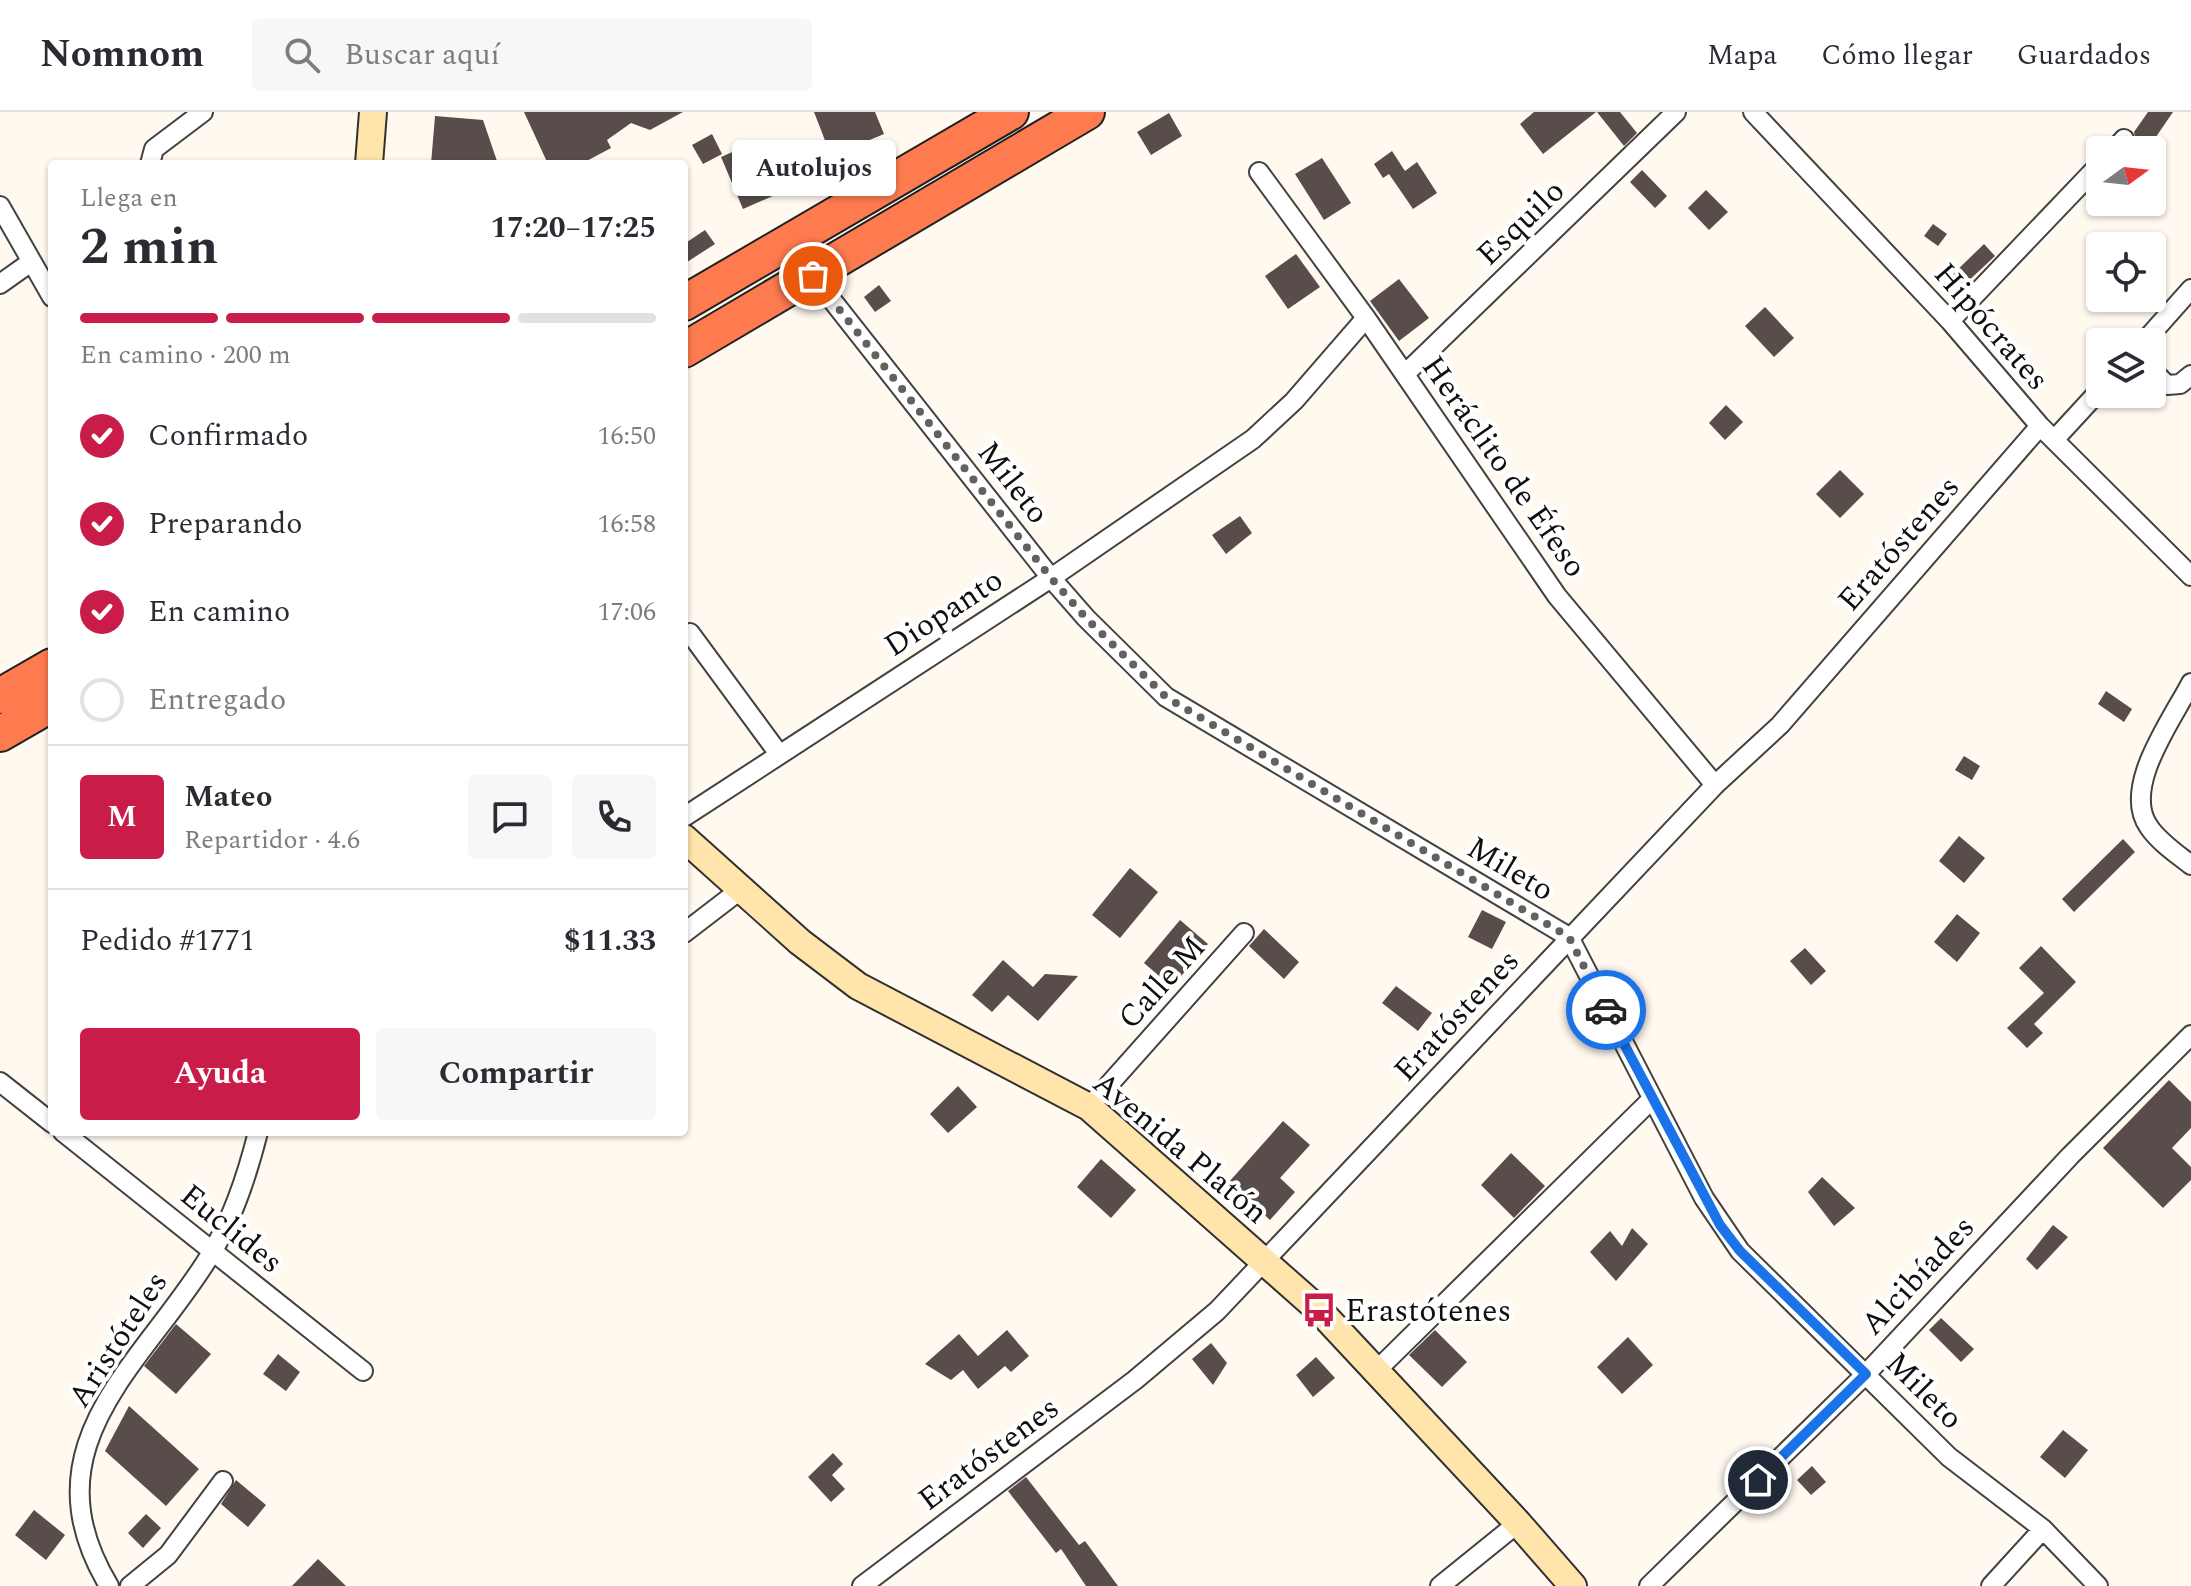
<!DOCTYPE html>
<html lang="es">
<head>
<meta charset="utf-8">
<style>
	:root { --surface:#fff; --page:#f7f7f7; --text:#2b2b33; --muted:#7c7c81; --line:#e1e1e2; --accent:#c91c48 }
	body { margin:0; font-family:Spectral,serif; background:var(--page); color:var(--text); height:100vh; display:flex; flex-direction:column; font-size:30px; white-space:nowrap }
	* { box-sizing:border-box; margin:0 }
	p { font-size:26px; color:var(--muted) }
	.icon { flex:none; width:44px; height:44px; fill:none; stroke:currentColor; stroke-width:2; stroke-linecap:round; stroke-linejoin:round }
	.map { position:relative; flex:1; overflow:hidden }
	.sheet { position:absolute; left:48px; top:48px; width:640px; height:976px; display:flex; flex-direction:column; background:var(--surface); border-radius:8px; box-shadow:0 2px 6px #0004 }
	.sheet>* { flex:none }
	.needle { width:52px; rotate:75deg }
	.tools { position:absolute; left:2086px; top:24px; display:grid; gap:16px }
	.tools a { display:grid; place-items:center; width:80px; height:80px; border-radius:8px; background:var(--surface); box-shadow:0 2px 6px #0004; font-size:40px }
	.pin { position:absolute; display:grid; place-items:center; width:68px; height:68px; color:#fff; margin:-34px; border:4px solid #fff; border-radius:50%; box-shadow:0 2px 8px #0007 }
	.courier { position:absolute; display:grid; place-items:center; width:80px; height:80px; margin:-40px; border:6px solid #1a73e8; border-radius:50%; background:#fff; color:#222; box-shadow:0 2px 10px #0007 }
	.bubble { position:absolute; height:56px; border-radius:8px; background:var(--surface); box-shadow:0 2px 6px #0004; font-size:26px; font-weight:700; line-height:56px; text-align:center }
	.head em { font-style:normal; font-weight:700 }
	.head div { display:flex; flex-direction:column-reverse }
	.head { display:flex; align-items:center; justify-content:space-between; height:136px; padding:0 32px }
	h1 { font-size:52px; font-weight:700; line-height:60px }
	.bar { display:grid; grid-template-columns:repeat(4,1fr); gap:12px 8px; align-content:center; height:96px; padding:0 32px }
	.bar i { height:10px; border-radius:6px; background:var(--line) }
	.bar .current { background:var(--accent) }
	.bar p { grid-column:span 4 }
	.line { display:flex; align-items:center; gap:20px; padding:0 32px; border-top:2px solid var(--line) }
	.line div { flex:1 }
	.round { display:grid; place-items:center; flex:none; width:84px; height:84px; border-radius:8px; background:var(--page) }
	ol { padding:0 32px; list-style:none }
	li { display:flex; align-items:center; gap:24px; height:88px }
	li p { margin-inline-start:auto }
	li .icon { padding:8px; border-radius:50%; background:var(--accent); color:#fff; stroke-width:4 }
	li:last-child { color:var(--muted) }
	li i { width:44px; height:44px; border:4px solid var(--line); border-radius:50% }
	.action { display:flex; gap:16px; margin-top:auto; padding:16px 32px }
	.action a { flex:1; height:92px; border-radius:8px; background:var(--accent); color:#fff; font-size:32px; font-weight:700; line-height:92px; text-align:center }
	.action a+a { background:var(--page); color:var(--text) }
	header { display:flex; align-items:center; gap:48px; box-sizing:border-box; height:112px; padding:0 40px; background:var(--surface); border-bottom:2px solid var(--line) }
	header strong { font-size:38px }
	nav { display:flex; gap:44px; margin-inline-start:auto; font-size:28px }
	.search { width:560px; height:72px; background:var(--page); display:flex; align-items:center; gap:20px; box-sizing:border-box; padding:0 28px; border-radius:8px; color:var(--muted); font-size:30px }
	.map>svg:first-child { display:block }
</style>
</head>
<body>
<header>
<strong>Nomnom</strong>
<div class="search"><svg class="icon" aria-label="search" viewBox="0 0 24 24"><circle cx="10" cy="10" r="6"/><path d="M15 15l6 6"/></svg>Buscar aquí</div>
<nav><a>Mapa</a><a>Cómo llegar</a><a>Guardados</a></nav>
</header>
<div class="map">
<svg width="2191" height="1474" viewBox="0 0 2191 1474">
	<rect width="100%" height="100%" fill="#fff9f0"/>
	<!-- building -->
	<path fill="#584d4a" d="M 524,0 L 683,0 L 650,18 L 631,11 L 607,28 L 611,36 L 581,52 L 548,52 Z
		M 814,0 L 875,0 L 884,22 L 860,32 L 861,38 L 833,49 Z
		M 1534,0 L 1596,0 L 1543,42 L 1520,12 Z
		M 1597,0 L 1620,0 L 1637,21 L 1624,34 Z
		M 2148,0 L 2173,0 L 2147,38 L 2136,29 L 2134,20 Z
		M 1169,1 L 1182,24 L 1151,43 L 1137,20 Z
		M 435,4 L 483,8 L 498,52 L 431,52 Z
		M 712,22 L 722,42 L 703,52 L 692,33 Z
		M 753,31 L 775,83 L 743,97 L 721,45 Z
		M 1392,39 L 1405,59 L 1417,50 L 1437,81 L 1413,97 L 1389,62 L 1383,66 L 1374,52 Z
		M 1322,46 L 1351,91 L 1324,108 L 1295,62 Z
		M 1642,58 L 1667,84 L 1655,96 L 1630,70 Z
		M 1706,78 L 1728,100 L 1709,118 L 1688,96 Z
		M 1933,112 L 1947,122 L 1938,134 L 1924,124 Z
		M 705,118 L 715,132 L 684,152 L 684,132 Z
		M 1984,132 L 1995,144 L 1962,175 L 1951,164 Z
		M 1296,142 L 1320,175 L 1288,197 L 1265,164 Z
		M 1399,167 L 1429,206 L 1399,229 L 1370,189 Z
		M 879,173 L 891,189 L 875,200 L 864,185 Z
		M 1765,195 L 1794,226 L 1774,245 L 1745,214 Z
		M 1726,293 L 1743,310 L 1725,328 L 1709,311 Z
		M 1840,358 L 1864,382 L 1840,406 L 1816,382 Z
		M 1240,404 L 1252,421 L 1226,442 L 1212,423 Z
		M 2106,579 L 2132,597 L 2124,610 L 2098,592 Z
		M 1964,644 L 1980,654 L 1972,668 L 1955,658 Z
		M 1959,724 L 1985,746 L 1964,771 L 1939,749 Z
		M 2123,727 L 2135,740 L 2074,800 L 2062,787 Z
		M 1130,756 L 1158,780 L 1120,826 L 1092,803 Z
		M 1482,798 L 1506,810 L 1492,837 L 1468,825 Z
		M 1957,802 L 1980,821 L 1957,850 L 1934,830 Z
		M 1180,808 L 1208,832 L 1172,875 L 1144,851 Z
		M 1264,817 L 1299,850 L 1284,867 L 1249,834 Z
		M 2041,834 L 2076,870 L 2034,912 L 2043,921 L 2027,936 L 2007,916 L 2044,881 L 2019,856 Z
		M 1805,836 L 1826,859 L 1811,873 L 1790,849 Z
		M 1003,848 L 1033,875 L 1045,862 L 1078,864 L 1038,909 L 1008,883 L 992,900 L 972,883 Z
		M 1396,874 L 1432,901 L 1418,919 L 1382,891 Z
		M 2169,968 L 2191,990 L 2191,1016 L 2172,1036 L 2191,1055 L 2191,1068 L 2163,1096 L 2103,1036 Z
		M 958,974 L 977,995 L 948,1021 L 930,1002 Z
		M 1283,1009 L 1310,1033 L 1280,1066 L 1295,1080 L 1270,1108 L 1229,1070 Z
		M 1511,1041 L 1545,1074 L 1514,1106 L 1481,1073 Z
		M 1101,1047 L 1136,1078 L 1111,1106 L 1077,1075 Z
		M 1822,1065 L 1855,1096 L 1834,1114 L 1808,1080 Z
		M 2053,1113 L 2068,1125 L 2037,1158 L 2026,1147 Z
		M 1632,1116 L 1648,1132 L 1616,1169 L 1590,1140 L 1610,1119 L 1622,1134 Z
		M 1941,1206 L 1974,1237 L 1961,1250 L 1929,1218 Z
		M 176,1212 L 211,1242 L 176,1282 L 144,1254 Z
		M 1007,1218 L 1029,1244 L 1011,1260 L 1005,1254 L 978,1277 L 963,1258 L 951,1268 L 925,1252 L 959,1222 L 978,1244 Z
		M 1435,1218 L 1467,1250 L 1442,1275 L 1409,1243 Z
		M 1628,1225 L 1653,1253 L 1622,1282 L 1597,1255 Z
		M 1211,1231 L 1227,1251 L 1213,1273 L 1192,1247 Z
		M 278,1242 L 300,1260 L 286,1279 L 263,1262 Z
		M 1316,1245 L 1335,1266 L 1313,1285 L 1296,1263 Z
		M 129,1294 L 199,1357 L 166,1394 L 105,1339 Z
		M 2063,1318 L 2088,1338 L 2065,1366 L 2040,1345 Z
		M 833,1341 L 843,1352 L 832,1363 L 845,1377 L 831,1390 L 808,1365 Z
		M 1812,1354 L 1826,1370 L 1811,1383 L 1797,1368 Z
		M 1026,1365 L 1079,1433 L 1085,1429 L 1118,1474 L 1086,1474 L 1061,1437 L 1056,1441 L 1008,1379 Z
		M 236,1368 L 266,1393 L 248,1415 L 221,1392 Z
		M 34,1398 L 65,1423 L 46,1448 L 15,1423 Z
		M 146,1402 L 161,1416 L 143,1436 L 128,1421 Z
		M 318,1447 L 346,1474 L 292,1474 Z"/>
	<g fill="none" stroke-linecap="round" stroke-linejoin="round">
		<!-- street casing -->
		<g stroke="#424242" stroke-width="22">
			<path id="street" d="M 1753,0 L 1950,209 L 2040,314 L 2191,464
				M 2114,38 L 2124,27
				M 150,52 L 154,37 L 203,0
				M 1259,60 L 1366,206 L 1557,484 L 1715,673
				M 0,94 L 52,185
				M 813,164 L 1051,466 L 1086,506 L 1166,585 L 1569,825 L 1704,1086 L 1740,1139 L 1949,1345 L 2043,1417 L 2098,1474
				M 0,172 L 31,150
				M 1950,209 L 2100,52
				M 2144,230 L 2191,177
				M 2152,258 L 2167,273 L 2180,272 L 2191,263
				M 1405,262 L 1676,0
				M 2054,328 L 2100,278
				M 690,521 L 779,642
				M 2191,571 C 2172,608 2121,676 2149,715 C 2159,730 2177,742 2191,753
				M 684,705 L 1051,466 L 1253,327 L 1294,289 L 1366,206
				M 684,821 L 740,778
				M 0,970 L 52,1011
				M 1089,995 L 1244,821
				M 63,1020 L 363,1259
				M 1376,1259 L 1652,987
				M 109,1474 C 23,1331 147,1250 212,1140 C 234,1104 248,1060 258,1020
				M 130,1474 L 168,1443 L 223,1369
				M 862,1474 L 1135,1268 L 1217,1199 L 1715,673 L 1780,613 L 2040,314
				M 1440,1474 L 1518,1411
				M 1649,1474 L 1866,1262 L 2070,1044 L 2191,923
				M 1991,1474 L 2043,1417"/>
		</g>
		<!-- secondary casing -->
		<g stroke="#313131" stroke-width="30">
			<path id="secondary" d="M 369,52 L 373,0
				M 684,726 L 800,830 L 858,874 L 1089,995 L 1319,1198 L 1518,1411 L 1573,1474"/>
		</g>
		<!-- highway casing -->
		<g stroke="#202020" stroke-width="38">
			<path id="highway" d="M 684,191 L 1011,0
				M 684,238 L 1087,0
				M 0,584 L 52,554
				M 0,622 L 52,592"/>
		</g>
		<!-- street -->
		<use href="#street" stroke="#fff" stroke-width="18"/>
		<!-- secondary -->
		<use href="#secondary" stroke="#ffe4ab" stroke-width="26"/>
		<!-- highway -->
		<use href="#highway" stroke="#fe7b4f" stroke-width="34"/>
	</g>
	<g fill="none" stroke-linecap="round" stroke-linejoin="round">
		<!-- done -->
		<path stroke="#63615e" stroke-width="8" stroke-dasharray="0 14.4" d="M 813,164 L 1051,466 L 1086,506 L 1166,585 L 1569,825 L 1606,898"/>
		<!-- route -->
		<path stroke="#1a73e8" stroke-width="10" d="M 1606,898 L 1720,1113 L 1740,1139 L 1866,1262 L 1758,1368"/>
	</g>
	<!-- icons -->
	<defs>
		<g id="bus-bare" transform="scale(2.76)"><path d="M-5-6H5V4H4V6H2V4H-2V6H-4V4H-5ZM-3.5-4V0h7V-4ZM-3.5 1.2v1.5H-2V1.2ZM2 1.2v1.5H3.5V1.2Z" fill="#c91c48" stroke="#fff" stroke-width="2.5" paint-order="stroke"/></g>
	</defs>
	<g fill-rule="evenodd">
		<use href="#bus-bare" x="1319" y="1198"/>
	</g>
	<g text-anchor="middle" stroke-width="8" stroke-linejoin="round" paint-order="stroke">
		<!-- street labels -->
		<g font-size="32" fill="#0f0f0f" stroke="#fff">
			<text transform="translate(1520 110) rotate(-44)" y="11">Esquilo</text>
			<text transform="translate(1992 214) rotate(49)" y="11">Hipócrates</text>
			<text transform="translate(1505 354) rotate(55)" y="11">Heráclito de Éfeso</text>
			<text transform="translate(1014 370) rotate(52)" y="11">Mileto</text>
			<text transform="translate(1898 431) rotate(-49)" y="11">Eratóstenes</text>
			<text transform="translate(943 500) rotate(-33)" y="11">Diopanto</text>
			<text transform="translate(1511 756) rotate(31)" y="11">Mileto</text>
			<text transform="translate(1161 870) rotate(-48)" y="11">Calle M</text>
			<text transform="translate(1456 903) rotate(-47)" y="11">Eratóstenes</text>
			<text transform="translate(1181 1035) rotate(40)" y="11">Avenida Platón</text>
			<text transform="translate(232 1116) rotate(39)" y="11">Euclides</text>
			<text transform="translate(1917 1163) rotate(-47)" y="11">Alcibíades</text>
			<text transform="translate(117 1227) rotate(-57)" y="11">Aristóteles</text>
			<text transform="translate(1925 1278) rotate(45)" y="11">Mileto</text>
			<text transform="translate(988 1341) rotate(-37)" y="11">Eratóstenes</text>
		</g>
		<!-- poi labels -->
		<g font-size="32" fill="#0f0f0f" stroke="#fff" text-anchor="start">
			<text x="1345" y="1209">Erastótenes</text>
		</g>
	</g>
</svg>
<div class="tools">
<a><svg class="needle" viewBox="-14 -14 28 28"><path d="M0-13l5 13h-10z" fill="#e53935"/><path d="M0 13l5-13h-10z" fill="#7c7c81"/></svg></a>
<a><svg class="icon" aria-label="locate" viewBox="0 0 24 24"><circle cx="12" cy="12" r="6"/><path d="M12 2v4M12 18v4M2 12h4M18 12h4"/></svg></a>
<a><svg class="icon" aria-label="layers" viewBox="0 0 24 24"><path d="M12 4l9 5-9 5-9-5zM3 14l9 5 9-5"/></svg></a>
</div>
<div class="pin" style="left:813px;top:164px;background:#ea580c"><svg class="icon" aria-label="bag" viewBox="0 0 24 24"><path d="M5 8h14l-1 12H6zM9 8a3 3 0 0 1 6 0"/></svg></div>
<div class="pin" style="left:1758px;top:1368px;background:#1f2937"><svg class="icon" aria-label="home" viewBox="0 0 24 24"><path d="M3 11l9-7 9 7M6 9v11h12V9"/></svg></div>
<div class="courier" style="left:1606px;top:898px"><svg class="icon" aria-label="car" viewBox="0 0 24 24"><path d="M5 17H2v-5l4-1 3-4h7l3 4 3 1v5h-3M9 17h6M6 11h13"/><circle cx="7" cy="17" r="2"/><circle cx="17" cy="17" r="2"/></svg></div>
<div class="bubble" style="left:732px;top:28px;width:164px">Autolujos</div>
<section class="sheet">
<div class="head"><div><h1>2 min</h1><p>Llega en</p></div><em>17:20–17:25</em></div>
<div class="bar"><i class="current"></i><i class="current"></i><i class="current"></i><i></i><p>En camino · 200 m</p></div>
<ol>
<li><svg class="icon" aria-label="check" viewBox="0 0 24 24"><path d="M5 12l5 5 9-10"/></svg>Confirmado<p>16:50</p></li>
<li><svg class="icon" aria-label="check" viewBox="0 0 24 24"><path d="M5 12l5 5 9-10"/></svg>Preparando<p>16:58</p></li>
<li><svg class="icon" aria-label="check" viewBox="0 0 24 24"><path d="M5 12l5 5 9-10"/></svg>En camino<p>17:06</p></li>
<li><i></i>Entregado</li>
</ol>
<div class="line" style="height:144px"><b class="round" style="background:var(--accent);color:#fff">M</b><div><b>Mateo</b><p>Repartidor · 4.6</p></div><a class="round"><svg class="icon" aria-label="chat" viewBox="0 0 24 24"><path d="M4 5h16v11H9l-5 4z"/></svg></a><a class="round"><svg class="icon" aria-label="phone" viewBox="0 0 24 24"><path d="M5 4h4l2 5-3 2q2 4 5 5l2-3 5 2v4C11 20 4 13 5 4z"/></svg></a></div>
<div class="line" style="height:104px"><div>Pedido #1771</div><b>$11.33</b></div>
<div class="action"><a>Ayuda</a><a>Compartir</a></div>
</section>
</div>
</body>
</html>
